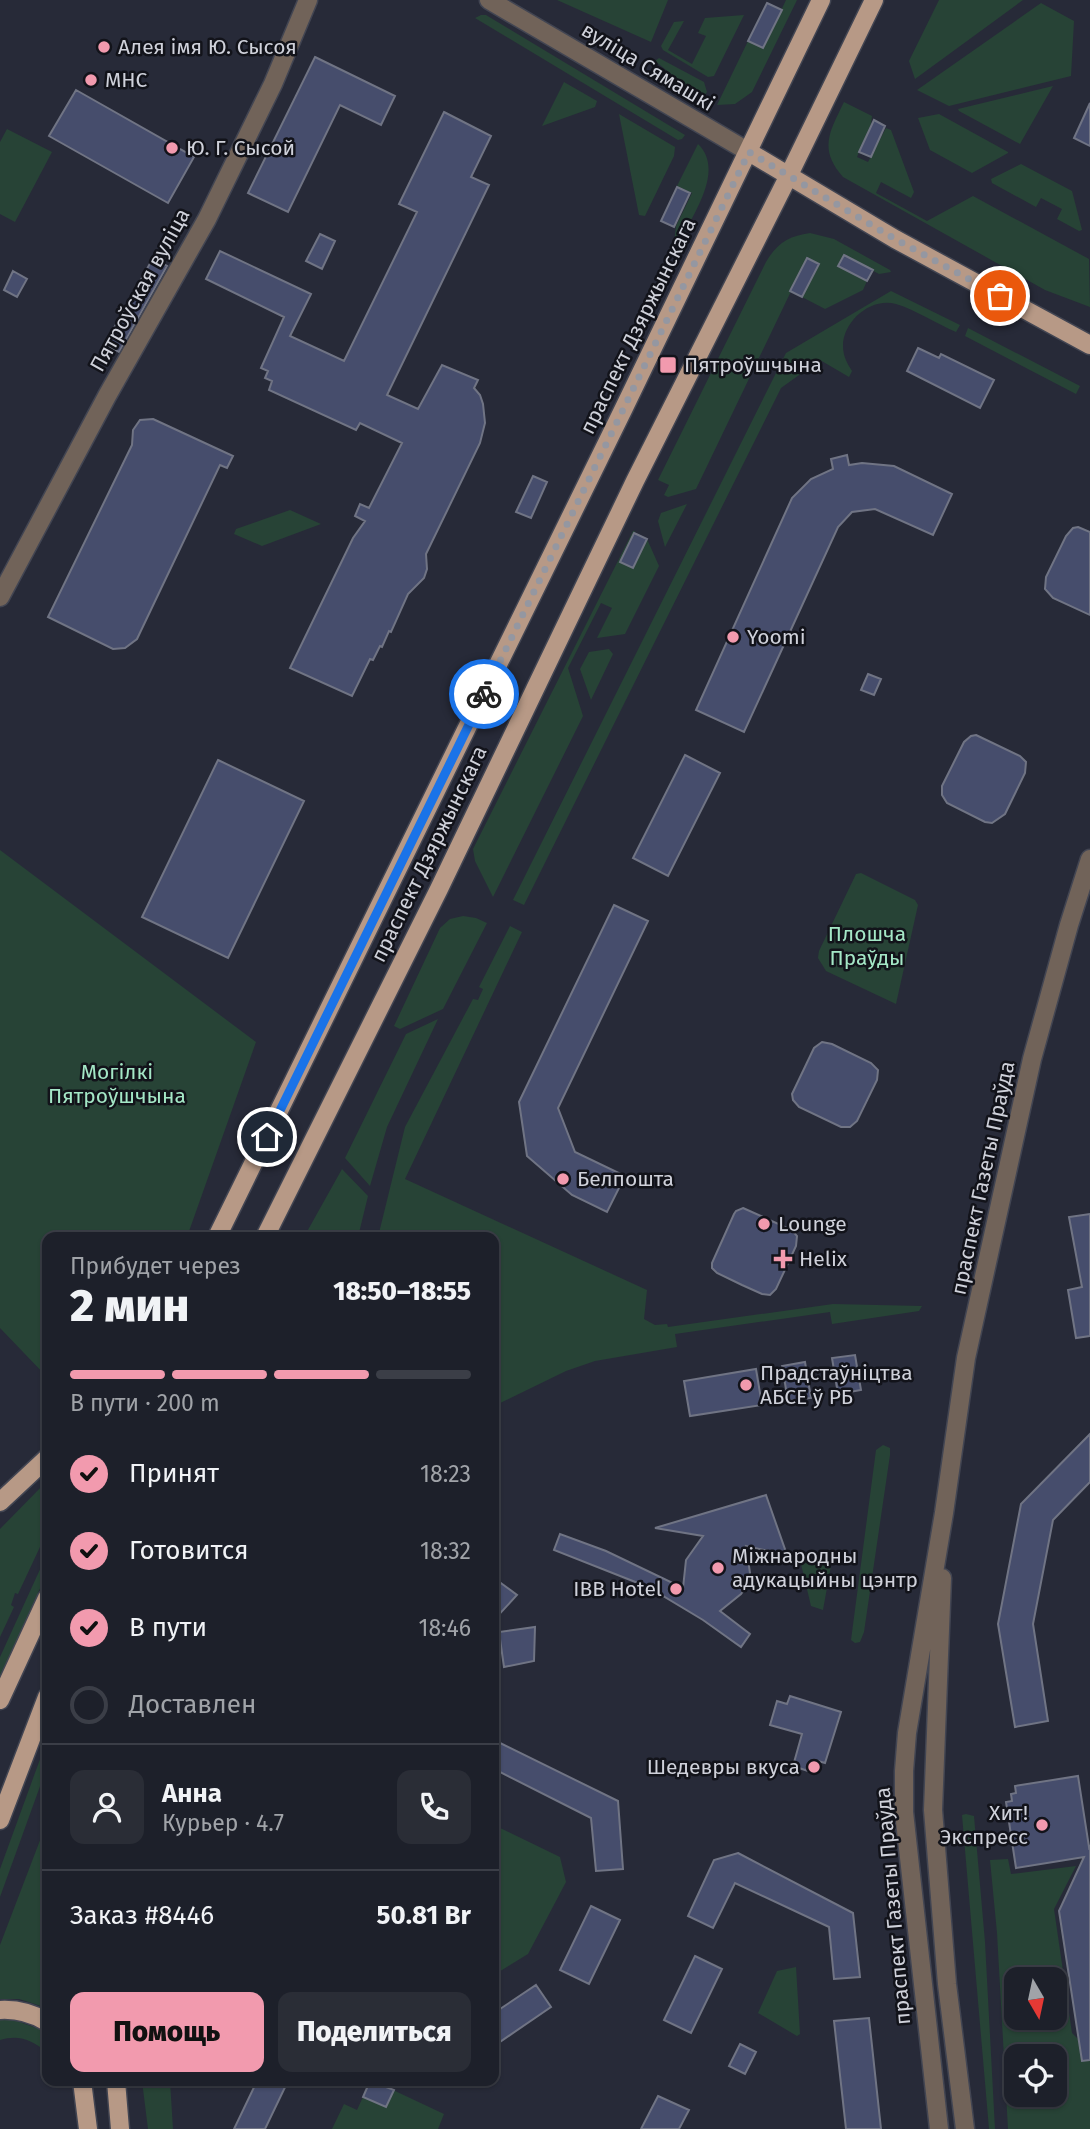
<!DOCTYPE html>
<html lang="ru">
<head>
<meta charset="utf-8">
<style>
	:root { --surface:#1d202a; --page:#2a2d36; --text:#f1f3f6; --muted:#a0a3a8; --line:#3b3e47; --accent:#f29aae }
	body { margin:0; font-family:"Fira Sans",sans-serif; background:var(--page); color:var(--text); height:100vh; display:flex; flex-direction:column; font-size:26px; white-space:nowrap }
	* { box-sizing:border-box; margin:0 }
	p { font-size:23px; color:var(--muted) }
	.icon { flex:none; width:38px; height:38px; fill:none; stroke:currentColor; stroke-width:2; stroke-linecap:round; stroke-linejoin:round }
	.map { position:relative; flex:1; overflow:hidden }
	.panel { position:absolute; left:42px; top:1232px; width:457px; height:854px; display:flex; flex-direction:column; background:var(--surface); border-radius:14px; box-shadow:0 2px 5px #0004,0 0 0 2px var(--line) }
	.panel>* { flex:none }
	.needle { width:46px; rotate:171deg }
	.tools { position:absolute; left:1004px; top:1967px; display:grid; gap:14px }
	.tools a { display:grid; place-items:center; width:63px; height:63px; border-radius:14px; background:var(--surface); box-shadow:0 2px 5px #0004,0 0 0 2px var(--line); font-size:35px }
	.pin { position:absolute; display:grid; place-items:center; width:60px; height:60px; color:#fff; margin:-30px; border:4px solid #fff; border-radius:50%; box-shadow:0 2px 7px #0007 }
	.courier { position:absolute; display:grid; place-items:center; width:70px; height:70px; margin:-35px; border:5px solid #1a73e8; border-radius:50%; background:#fff; color:#222; box-shadow:0 2px 9px #0007 }
	.summary em { font-style:normal; font-weight:800 }
	.summary div { display:flex; flex-direction:column-reverse }
	.summary { display:flex; align-items:center; justify-content:space-between; height:119px; padding:0 28px }
	h1 { font-size:46px; font-weight:800; line-height:52px }
	.bar { display:grid; grid-template-columns:repeat(4,1fr); gap:10px 7px; align-content:center; height:84px; padding:0 28px }
	.bar i { height:9px; border-radius:5px; background:var(--line) }
	.bar .current { background:var(--accent) }
	.bar p { grid-column:span 4 }
	.line { display:flex; align-items:center; gap:18px; padding:0 28px; border-top:2px solid var(--line) }
	.line div { flex:1 }
	.round { display:grid; place-items:center; flex:none; width:74px; height:74px; border-radius:14px; background:var(--page) }
	ol { padding:0 28px; list-style:none }
	li { display:flex; align-items:center; gap:21px; height:77px }
	li p { margin-inline-start:auto }
	li .icon { padding:7px; border-radius:50%; background:var(--accent); color:#111; stroke-width:4 }
	li:last-child { color:var(--muted) }
	li i { width:38px; height:38px; border:4px solid var(--line); border-radius:50% }
	.button { display:flex; gap:14px; margin-top:auto; padding:14px 28px }
	.button a { flex:1; height:80px; border-radius:14px; background:var(--accent); color:#111; font-size:28px; font-weight:800; line-height:80px; text-align:center }
	.button a+a { background:var(--page); color:var(--text) }
	.map>svg:first-child { display:block }
</style>
</head>
<body>
<div class="map">
<svg width="1090" height="2129" viewBox="0 0 1090 2129">
	<rect width="100%" height="100%" fill="#272a38"/>
	<!-- green -->
	<path fill="#274336" fill-rule="evenodd" d="M 557,0 L 668,0 L 651,42 Z
		M 786,0 L 797,0 L 752,92 L 735,104 L 717,105 L 748,41 L 763,48 Z
		M 939,0 L 1023,0 L 915,79 L 909,61 Z
		M 1041,3 L 1074,21 L 1071,76 L 949,106 L 917,90 Z
		M 481,15 L 486,15 L 685,135 L 682,139 L 678,140 L 475,18 Z
		M 744,15 L 714,76 L 708,77 L 663,50 L 661,46 L 674,22 L 684,21 L 668,50 L 692,64 L 706,36 L 698,33 L 705,18 Z
		M 659,58 L 704,82 L 707,92 L 702,99 L 655,61 Z
		M 564,82 L 597,101 L 595,107 L 542,126 Z
		M 1053,86 L 1020,144 L 959,111 L 958,109 Z
		M 844,102 L 872,116 L 871,124 L 857,157 L 868,162 L 886,128 L 891,130 L 914,192 L 911,198 L 881,182 L 876,193 L 927,221 L 973,196 L 1089,259 L 1090,307 L 1045,290 L 843,177 C 818,149 830,131 844,102 Z
		M 619,114 L 675,147 L 674,156 L 645,216 L 639,215 Z
		M 939,114 L 1008,152 L 1008,153 L 972,173 L 930,150 L 918,118 Z
		M 7,129 L 52,152 L 15,222 L 0,214 L 0,142 Z
		M 698,144 C 726,171 691,217 678,245 L 674,243 L 676,226 L 692,193 L 677,186 Z
		M 1021,164 L 1072,191 L 1082,230 L 1079,231 L 1057,219 L 1062,209 L 1041,198 L 1036,207 L 992,183 L 991,179 Z
		M 810,233 L 834,239 L 890,270 L 891,272 L 879,274 L 844,255 L 839,266 L 867,281 L 863,290 L 825,309 L 802,297 L 819,264 L 807,258 L 696,489 L 668,497 L 664,495 L 669,485 L 658,480 L 766,262 C 777,243 789,236 810,233 Z
		M 891,291 L 960,325 L 956,332 C 937,324 916,310 896,304 C 871,297 843,321 843,346 C 843,356 847,363 852,371 L 849,377 L 820,360 L 781,388 L 524,905 L 513,900 L 786,353 Z
		M 968,328 L 1080,386 L 1076,394 L 965,336 Z
		M 687,504 L 665,547 L 658,521 L 661,513 Z
		M 290,510 L 321,524 L 262,546 L 234,534 L 236,529 Z
		M 633,531 L 635,531 L 620,562 L 633,568 L 647,539 L 659,566 L 625,634 L 597,638 L 612,608 L 601,603 L 568,668 L 583,716 L 493,897 L 475,861 L 473,849 Z
		M 609,649 L 613,654 L 591,700 L 580,669 L 589,652 Z
		M 0,850 L 256,1042 L 187,1237 L 47,1237 L 47,1377 L 0,1328 Z
		M 861,873 L 915,900 L 918,905 L 896,1004 L 826,971 L 818,958 L 819,951 L 856,874 Z
		M 463,916 L 476,918 L 487,923 L 443,1009 L 400,1029 L 394,1026 L 440,928 L 450,919 Z
		M 510,926 L 522,932 L 405,1179 L 647,1290 L 644,1319 L 655,1325 L 667,1324 L 668,1327 L 833,1304 L 922,1306 L 919,1311 L 832,1324 L 830,1312 L 675,1334 L 677,1347 L 595,1361 L 566,1371 L 494,1406 L 494,1237 L 378,1237 L 405,1127 L 473,999 L 478,1000 L 483,989 L 479,987 Z
		M 438,1019 L 387,1127 L 370,1186 L 345,1158 L 406,1034 Z
		M 342,1169 L 368,1196 L 358,1237 L 304,1237 Z
		M 883,1445 L 890,1448 L 890,1455 L 864,1632 L 860,1642 L 855,1643 L 851,1640 L 876,1450 Z
		M 47,1481 L 47,1532 L 18,1594 L 15,1593 L 11,1605 L 14,1607 L 0,1637 L 0,1529 Z
		M 47,1554 L 47,1573 L 0,1677 L 0,1657 Z
		M 833,1555 L 823,1610 L 811,1606 L 801,1564 Z
		M 47,1740 L 47,1767 L 0,1897 L 0,1869 Z
		M 966,1814 L 974,1816 L 985,1942 L 995,2129 L 989,2129 L 962,1815 Z
		M 47,1822 L 47,2008 L 19,1999 L 0,1999 L 0,1945 Z
		M 494,1825 L 560,1857 L 566,1882 L 528,1954 L 494,1975 Z
		M 1008,1859 L 1011,1874 L 1076,1866 L 1054,1909 L 1072,2033 L 1090,2051 L 1090,2129 L 1008,2129 L 997,1933 L 990,1860 ZM 1017,1979 L 1055,1979 L 1055,2018 L 1017,2018 ZM 1017,2056 L 1055,2056 L 1055,2095 L 1017,2095 Z
		M 796,1967 L 800,2034 L 797,2036 L 758,2013 L 777,1971 Z
		M 11,2019 L 45,2031 L 47,2033 L 47,2052 C 32,2040 19,2034 0,2040 L 0,2020 Z
		M 142,2081 L 170,2081 L 173,2129 L 148,2129 Z
		M 393,2090 L 444,2114 L 438,2129 L 332,2129 L 344,2104 L 357,2110 L 363,2097 L 386,2107 Z"/>
	<!-- building -->
	<path fill="#464d6c" stroke="#707484" stroke-width="2" d="M 767,3 L 782,10 L 763,48 L 748,41 Z
		M 315,57 L 395,96 L 381,125 L 340,105 L 288,212 L 248,193 Z
		M 76,90 L 194,157 L 168,203 L 49,136 Z
		M 1090,103 L 1090,146 L 1074,138 Z
		M 444,112 L 491,136 L 471,177 L 489,185 L 387,395 L 418,409 L 442,365 L 478,380 L 474,388 L 480,395 L 483,404 L 485,423 L 480,443 L 426,554 L 427,569 L 424,578 L 408,594 L 391,632 L 389,631 L 382,647 L 380,646 L 373,660 L 370,659 L 352,696 L 290,668 L 353,538 L 365,521 L 355,516 L 360,504 L 369,508 L 402,443 L 360,423 L 356,430 L 269,390 L 272,381 L 265,378 L 268,371 L 261,368 L 284,317 L 206,279 L 220,251 L 311,294 L 290,336 L 344,361 L 417,212 L 399,204 Z
		M 874,120 L 885,126 L 871,157 L 859,152 Z
		M 677,187 L 690,193 L 674,227 L 661,221 Z
		M 320,234 L 335,241 L 322,269 L 306,261 Z
		M 844,255 L 873,270 L 867,281 L 838,266 Z
		M 153,258 L 167,266 L 119,352 L 105,344 Z
		M 807,258 L 819,264 L 802,297 L 790,291 Z
		M 13,271 L 27,279 L 17,297 L 4,290 Z
		M 918,348 L 939,358 L 941,354 L 994,380 L 980,408 L 907,371 Z
		M 153,419 L 233,456 L 227,468 L 220,465 L 137,639 L 125,648 L 113,649 L 48,617 L 132,445 L 133,430 L 140,420 Z
		M 847,455 L 849,465 L 862,463 L 894,466 L 952,494 L 933,535 L 875,509 L 852,512 L 838,527 L 744,732 L 696,710 L 792,498 L 811,479 L 833,469 L 831,459 Z
		M 533,476 L 547,482 L 531,518 L 516,512 Z
		M 1078,527 L 1090,532 L 1090,615 L 1053,598 L 1045,589 L 1046,577 L 1066,536 L 1073,528 Z
		M 634,533 L 647,539 L 633,568 L 620,562 Z
		M 868,674 L 881,679 L 874,695 L 861,690 Z
		M 976,735 L 1020,756 L 1026,762 L 1025,773 L 1005,814 L 992,823 L 985,822 L 947,803 L 942,795 L 942,786 L 964,742 L 971,736 Z
		M 685,755 L 720,773 L 668,876 L 633,858 Z
		M 218,760 L 304,801 L 228,958 L 142,917 Z
		M 614,905 L 648,921 L 558,1108 L 575,1152 L 625,1176 L 607,1212 L 572,1195 L 527,1156 L 519,1102 Z
		M 822,1042 L 832,1044 L 871,1063 L 878,1070 L 877,1080 L 857,1121 L 850,1127 L 841,1127 L 799,1107 L 793,1100 L 792,1094 L 814,1048 Z
		M 743,1208 L 792,1230 L 797,1236 L 796,1246 L 776,1289 L 770,1295 L 762,1294 L 742,1285 L 717,1273 L 712,1268 L 712,1263 L 734,1214 L 736,1211 Z
		M 1090,1214 L 1090,1336 L 1076,1338 L 1068,1290 L 1082,1287 L 1069,1217 Z
		M 855,1355 L 861,1390 L 838,1394 L 832,1358 Z
		M 805,1362 L 811,1398 L 788,1401 L 782,1366 Z
		M 756,1369 L 762,1405 L 690,1416 L 684,1381 Z
		M 1090,1434 L 1090,1482 L 1053,1520 L 1033,1624 L 1048,1721 L 1015,1727 L 998,1624 L 1021,1504 Z
		M 766,1495 L 787,1555 L 746,1546 L 750,1573 L 746,1587 L 741,1594 L 720,1611 L 750,1634 L 741,1647 L 703,1620 L 648,1587 L 554,1550 L 560,1534 L 606,1551 L 683,1588 L 686,1560 L 703,1536 L 655,1528 Z
		M 494,1578 L 517,1595 L 494,1620 Z
		M 535,1627 L 534,1661 L 504,1667 L 499,1632 Z
		M 790,1696 L 841,1712 L 825,1763 L 818,1761 L 814,1773 L 793,1766 L 802,1734 L 770,1725 L 777,1701 L 787,1704 Z
		M 494,1740 L 618,1801 L 623,1869 L 596,1871 L 591,1818 L 494,1769 Z
		M 1078,1776 L 1089,1847 L 1090,1845 L 1090,2060 L 1082,2061 L 1059,1911 L 1084,1857 L 1016,1868 L 1006,1802 L 1012,1801 L 1011,1794 L 1016,1793 L 1015,1786 Z
		M 738,1853 L 853,1913 L 860,1977 L 834,1979 L 829,1927 L 735,1883 L 713,1928 L 688,1916 L 714,1860 Z
		M 591,1906 L 620,1920 L 589,1984 L 560,1970 Z
		M 695,1956 L 722,1969 L 691,2033 L 664,2020 Z
		M 536,1985 L 551,2007 L 494,2046 L 494,2013 Z
		M 869,2018 L 881,2129 L 846,2129 L 834,2021 Z
		M 740,2044 L 756,2052 L 745,2074 L 729,2066 Z
		M 257,2081 L 288,2081 L 265,2129 L 234,2129 Z
		M 370,2081 L 394,2090 L 386,2107 L 363,2097 Z
		M 658,2096 L 689,2110 L 679,2129 L 641,2129 Z"/>
	<g fill="none" stroke-linecap="round" stroke-linejoin="round">
		<!-- minor casing -->
		<g stroke="#424552" stroke-width="21">
			<path id="minor" d="M 489,0 L 749,152
				M 0,597 L 107,396 L 207,219 L 273,84 L 308,0
				M 942,1578 L 933,1810 L 947,1984 L 965,2129
				M 939,2129 L 904,1812 L 904,1771 L 907,1733 L 944,1513 L 966,1358 L 1032,1059 L 1069,925 L 1090,859"/>
		</g>
		<!-- major casing -->
		<g stroke="#424552" stroke-width="21">
			<path id="major" d="M 749,152 L 895,239 L 1090,345
				M 217,1237 L 623,410 L 821,0
				M 265,1237 L 439,889 L 635,481 L 788,177 L 874,0
				M 0,1502 L 47,1458
				M 0,1700 L 47,1598
				M 0,1820 L 47,1697
				M 0,2010 C 18,2009 32,2013 47,2022
				M 82,2081 L 88,2129
				M 116,2081 L 120,2129"/>
		</g>
		<!-- minor -->
		<use href="#minor" stroke="#716359" stroke-width="18"/>
		<!-- major -->
		<use href="#major" stroke="#b79986" stroke-width="18"/>
	</g>
	<g fill="none" stroke-linecap="round" stroke-linejoin="round">
		<!-- done -->
		<path stroke="#9497a1" stroke-width="7" stroke-dasharray="0 12.6" d="M 484,694 L 749,152 L 895,239 L 1000,296"/>
		<!-- route -->
		<path stroke="#1a73e8" stroke-width="9" d="M 267,1137 L 484,694"/>
	</g>
	<!-- markers -->
	<g fill="#f29aae" stroke="#12131a" stroke-width="2.5">
		<circle cx="104" cy="47" r="7"/>
		<circle cx="91" cy="80" r="7"/>
		<circle cx="172" cy="148" r="7"/>
		<rect x="659" y="356" width="18" height="18" rx="3.5"/>
		<circle cx="733" cy="637" r="7"/>
		<circle cx="563" cy="1179" r="7"/>
		<circle cx="764" cy="1224" r="7"/>
		<path d="M779.5 1248.5h7v7h7v7h-7v7h-7v-7h-7v-7h7z"/>
		<circle cx="746" cy="1385" r="7"/>
		<circle cx="718" cy="1568" r="7"/>
		<circle cx="676" cy="1589" r="7"/>
		<circle cx="814" cy="1767" r="7"/>
		<circle cx="1042" cy="1825" r="7"/>
	</g>
	<g text-anchor="middle" stroke-width="5" stroke-linejoin="round" paint-order="stroke">
		<!-- poi labels -->
		<g font-size="21" fill="#cfd1da" stroke="#12131a" text-anchor="start">
			<text x="118" y="54">Алея імя Ю. Сысоя</text>
			<text x="105" y="87">МНС</text>
			<text x="186" y="155">Ю. Г. Сысой</text>
			<text x="684" y="372">Пятроўшчына</text>
			<text x="747" y="644">Yoomi</text>
			<text x="577" y="1186">Белпошта</text>
			<text x="778" y="1231">Lounge</text>
			<text x="799" y="1266">Helix</text>
			<text x="760" y="1380">Прадстаўніцтва<tspan x="760" dy="24">АБСЕ ў РБ</tspan></text>
			<text x="732" y="1563">Міжнародны<tspan x="732" dy="24">адукацыйны цэнтр</tspan></text>
			<text x="662" y="1596" text-anchor="end">IBB Hotel</text>
			<text x="800" y="1774" text-anchor="end">Шедевры вкуса</text>
			<text x="1028" y="1820" text-anchor="end">Хит!<tspan x="1028" dy="24">Экспресс</tspan></text>
		</g>
		<!-- street labels -->
		<g font-size="21" fill="#cfd1da" stroke="#12131a">
			<text transform="translate(648 67) rotate(31)" y="7">вуліца Сямашкі</text>
			<text transform="translate(140 290) rotate(-61)" y="7">Пятроўская вуліца</text>
			<text transform="translate(638 326) rotate(-64)" y="7">праспект Дзяржынскага</text>
			<text transform="translate(429 854) rotate(-64)" y="7">праспект Дзяржынскага</text>
			<text transform="translate(983 1178) rotate(-78)" y="7">праспект Газеты Праўда</text>
			<text transform="translate(893 1906) rotate(-95)" y="7">праспект Газеты Праўда</text>
		</g>
		<!-- park labels -->
		<g font-size="21" fill="#a4e7c6" stroke="#12131a">
			<text x="867" y="941">Плошча<tspan x="867" dy="24">Праўды</tspan></text>
			<text x="117" y="1079">Могілкі<tspan x="117" dy="24">Пятроўшчына</tspan></text>
		</g>
	</g>
</svg>
<div class="tools">
<a><svg class="needle" viewBox="-14 -14 28 28"><path d="M0-13l5 13h-10z" fill="#e53935"/><path d="M0 13l5-13h-10z" fill="#a0a3a8"/></svg></a>
<a><svg class="icon" aria-label="locate" viewBox="0 0 24 24"><circle cx="12" cy="12" r="6"/><path d="M12 2v4M12 18v4M2 12h4M18 12h4"/></svg></a>
</div>
<div class="pin" style="left:1000px;top:296px;background:#ea580c"><svg class="icon" aria-label="bag" viewBox="0 0 24 24"><path d="M5 8h14l-1 12H6zM9 8a3 3 0 0 1 6 0"/></svg></div>
<div class="pin" style="left:267px;top:1137px;background:#1f2937"><svg class="icon" aria-label="home" viewBox="0 0 24 24"><path d="M3 11l9-7 9 7M6 9v11h12V9"/></svg></div>
<div class="courier" style="left:484px;top:694px"><svg class="icon" aria-label="bike" viewBox="0 0 24 24"><circle cx="6" cy="16" r="4"/><circle cx="18" cy="16" r="4"/><path d="M6 16l4-8h5l3 8M10 8l3 8H6M13 5h3"/></svg></div>
<section class="panel">
<div class="summary"><div><h1>2 мин</h1><p>Прибудет через</p></div><em>18:50–18:55</em></div>
<div class="bar"><i class="current"></i><i class="current"></i><i class="current"></i><i></i><p>В пути · 200 m</p></div>
<ol>
<li><svg class="icon" aria-label="check" viewBox="0 0 24 24"><path d="M5 12l5 5 9-10"/></svg>Принят<p>18:23</p></li>
<li><svg class="icon" aria-label="check" viewBox="0 0 24 24"><path d="M5 12l5 5 9-10"/></svg>Готовится<p>18:32</p></li>
<li><svg class="icon" aria-label="check" viewBox="0 0 24 24"><path d="M5 12l5 5 9-10"/></svg>В пути<p>18:46</p></li>
<li><i></i>Доставлен</li>
</ol>
<div class="line" style="height:126px"><a class="round"><svg class="icon" aria-label="person" viewBox="0 0 24 24"><circle cx="12" cy="8" r="4"/><path d="M4 21q1-7 8-7t8 7"/></svg></a><div><b>Анна</b><p>Курьер · 4.7</p></div><a class="round"><svg class="icon" aria-label="phone" viewBox="0 0 24 24"><path d="M5 4h4l2 5-3 2q2 4 5 5l2-3 5 2v4C11 20 4 13 5 4z"/></svg></a></div>
<div class="line" style="height:91px"><div>Заказ #8446</div><b>50.81 Br</b></div>
<div class="button"><a>Помощь</a><a>Поделиться</a></div>
</section>
</div>
</body>
</html>
